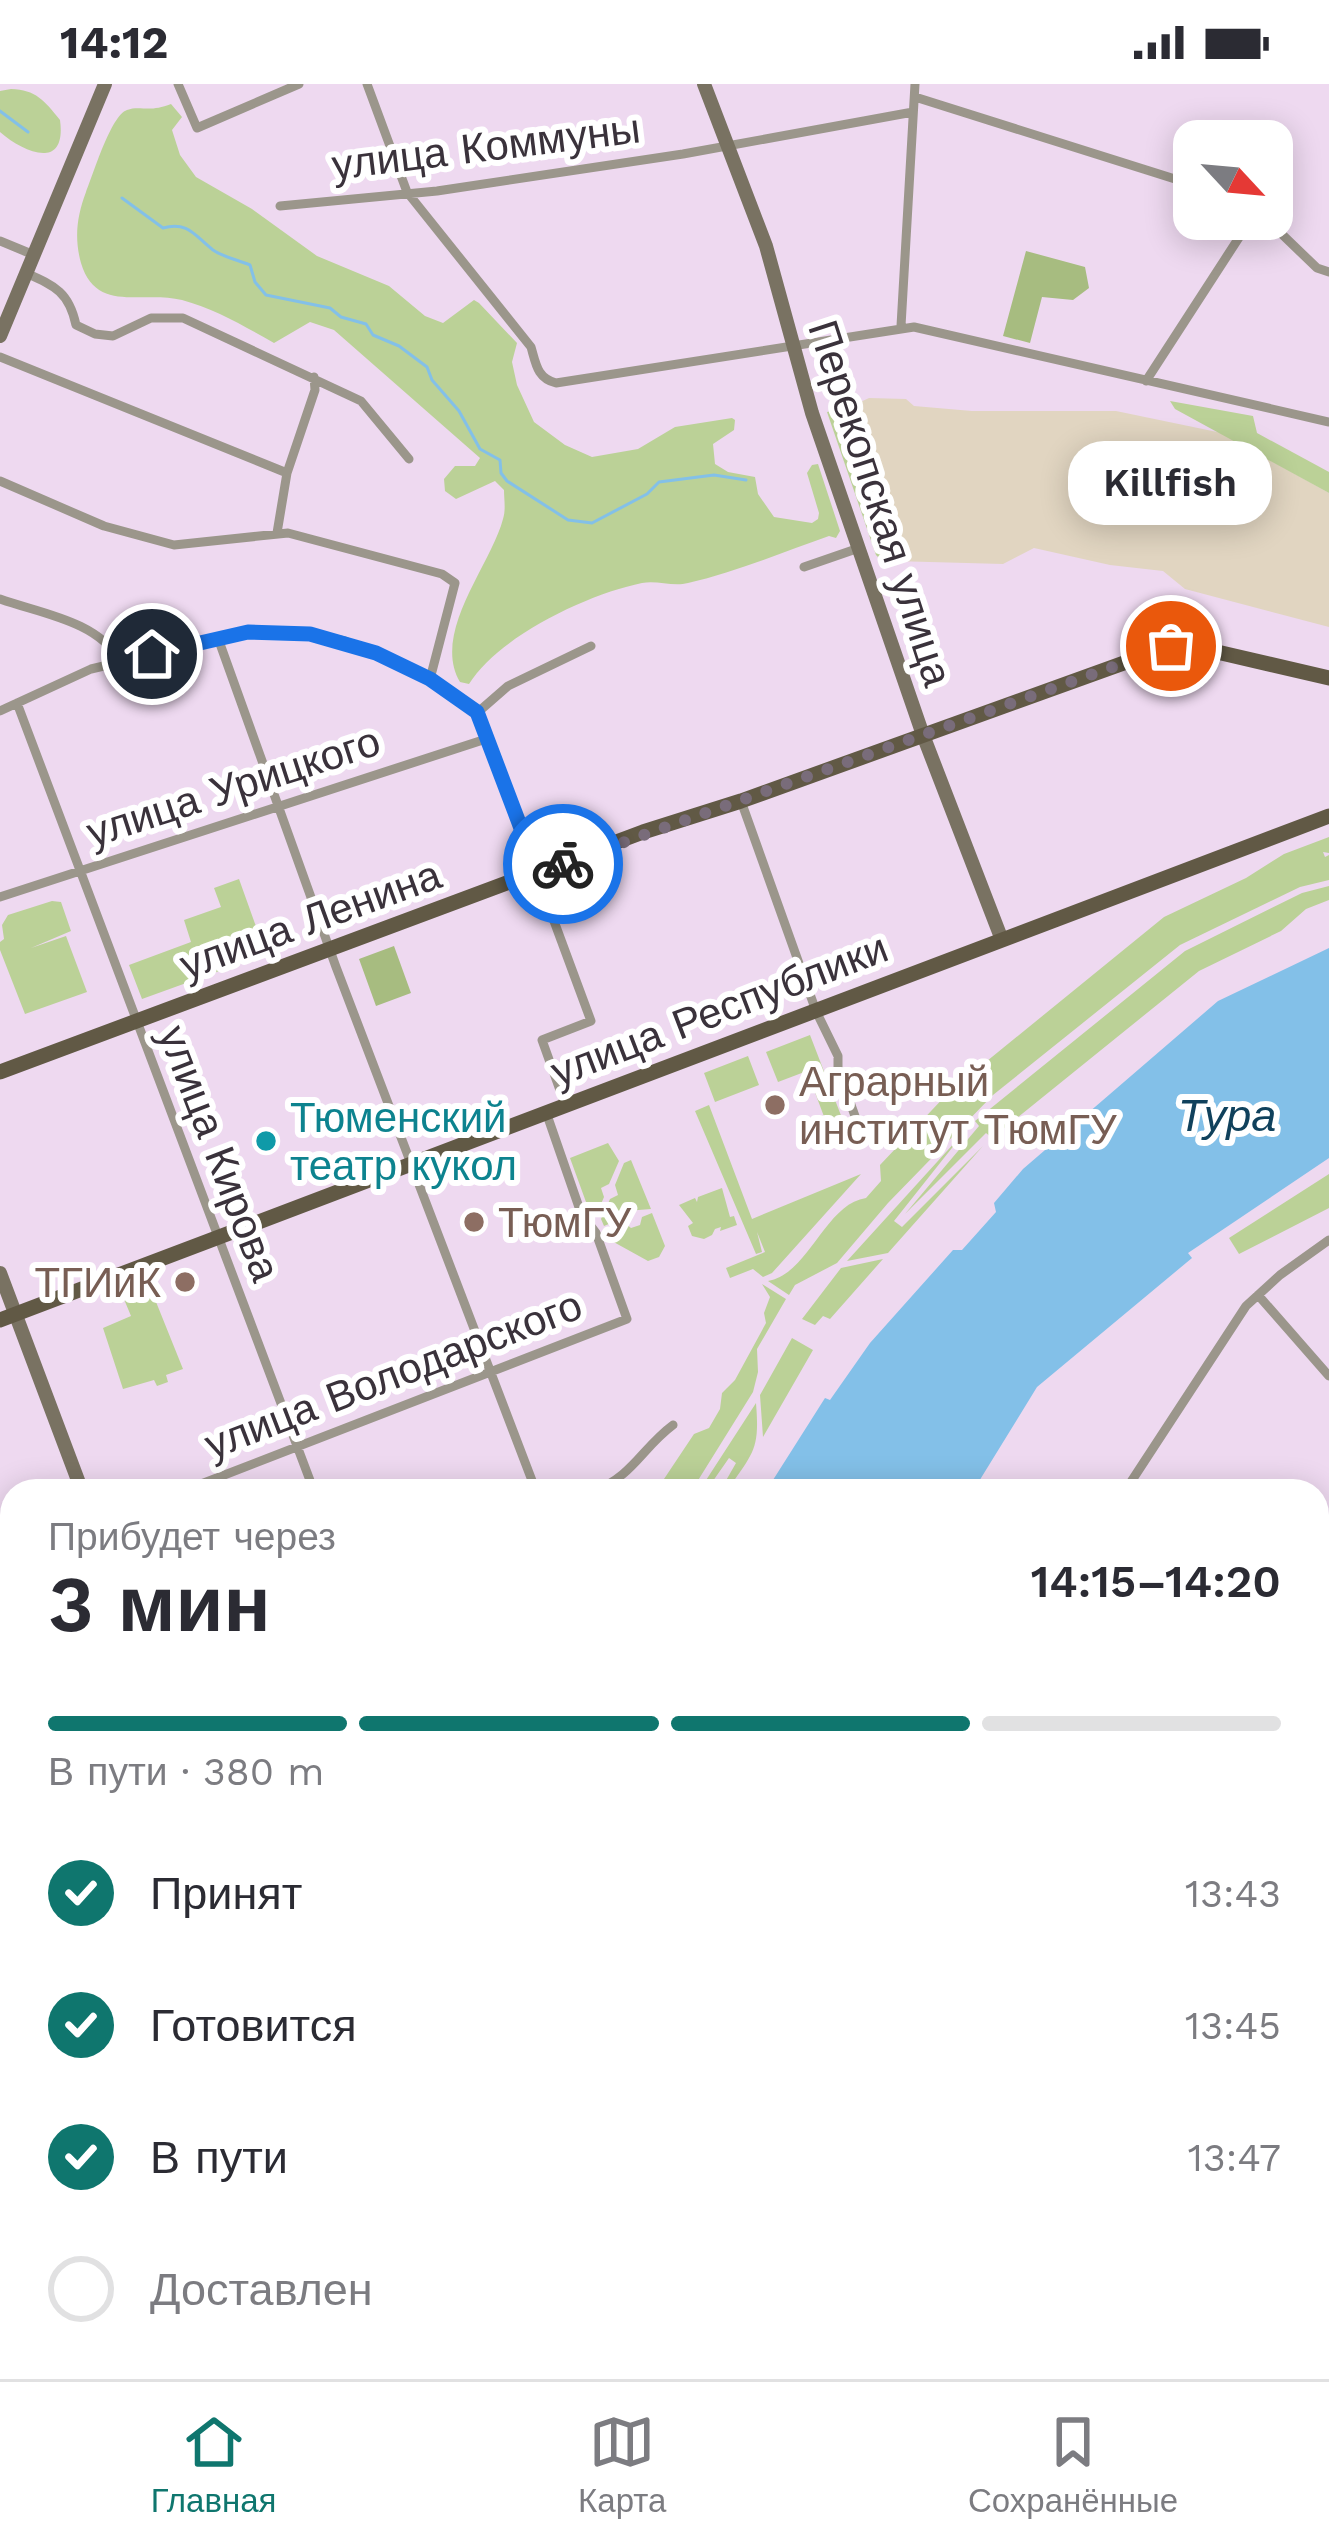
<!DOCTYPE html>
<html lang="ru">
<head>
<meta charset="utf-8">
<style>
	:root { --surface:#fff; --page:#f2f2f3; --text:#2b2b33; --muted:#7c7c81; --line:#e1e1e2; --accent:#0f766e }
	body { margin:0; font-family:"Work Sans",sans-serif; background:var(--page); color:var(--text); height:100vh; display:flex; flex-direction:column; font-size:45px; white-space:nowrap }
	* { box-sizing:border-box; margin:0 }
	p { font-size:39px; color:var(--muted) }
	.icon { flex:none; width:66px; height:66px; fill:none; stroke:currentColor; stroke-width:2; stroke-linecap:round; stroke-linejoin:round }
	.map { position:relative; flex:1; overflow:hidden }
	.details { position:absolute; left:0px; top:1395px; width:1329px; height:900px; display:flex; flex-direction:column; background:var(--surface); border-radius:36px 36px 0 0; box-shadow:0 6px 30px #0003 }
	.details>* { flex:none }
	.needle { width:78px; rotate:116deg }
	.tools { position:absolute; left:1173px; top:36px; display:grid; gap:24px }
	.tools a { display:grid; place-items:center; width:120px; height:120px; border-radius:24px; background:var(--surface); box-shadow:0 6px 30px #0003; font-size:60px }
	.pin { position:absolute; display:grid; place-items:center; width:102px; height:102px; color:#fff; margin:-51px; border:6px solid #fff; border-radius:50%; box-shadow:0 3px 12px #0007 }
	.courier { position:absolute; display:grid; place-items:center; width:120px; height:120px; margin:-60px; border:9px solid #1a73e8; border-radius:50%; background:#fff; color:#222; box-shadow:0 3px 15px #0007 }
	.bubble { position:absolute; height:84px; border-radius:36px; background:var(--surface); box-shadow:0 6px 30px #0003; font-size:39px; font-weight:600; line-height:84px; text-align:center }
	.head em { font-style:normal; font-weight:600 }
	.head div { display:flex; flex-direction:column-reverse }
	.head { display:flex; align-items:center; justify-content:space-between; height:204px; padding:0 48px }
	h1 { font-size:78px; font-weight:600; line-height:90px }
	.bar { display:grid; grid-template-columns:repeat(4,1fr); gap:18px 12px; align-content:center; height:144px; padding:0 48px }
	.bar i { height:15px; border-radius:9px; background:var(--line) }
	.bar .active { background:var(--accent) }
	.bar p { grid-column:span 4 }
	ol { padding:0 48px; list-style:none }
	li { display:flex; align-items:center; gap:36px; height:132px }
	li p { margin-inline-start:auto }
	li .icon { padding:12px; border-radius:50%; background:var(--accent); color:#fff; stroke-width:4 }
	li:last-child { color:var(--muted) }
	li i { width:66px; height:66px; border:6px solid var(--line); border-radius:50% }
	.status { display:flex; justify-content:space-between; align-items:center; height:84px; padding:0 60px; background:var(--surface); direction:ltr }
	.status svg { height:33px; fill:currentColor }
	.tab-bar { display:flex; justify-content:space-around; align-items:center; height:168px; border-top:3px solid var(--line); background:var(--surface); font-size:33px; color:var(--muted) }
	.tab-bar a { display:grid; justify-items:center; gap:6px }
	.tab-bar .active { color:var(--accent) }
	.map>svg:first-child { display:block }
</style>
</head>
<body>
<div class="status"><b>14:12</b><svg viewBox="0 0 49 12"><path d="M0 12V9h3v3zM5 12V6h3v6zM10 12V3h3v9zM15 12V0h3v12zM26 1h20v11H26zM47 4h2v5h-2z"/></svg></div>
<div class="map">
<svg width="1329" height="2295" viewBox="0 0 1329 2295">
	<rect width="100%" height="100%" fill="#eed9f0"/>
	<!-- industrial -->
	<path fill="#e1d5c1" d="M 869,314 L 906,315 L 914,322 L 972,327 L 1116,327 L 1222,349 L 1329,409 L 1329,543 L 1185,505 L 1163,487 L 1110,481 L 1034,464 L 1003,480 L 893,477 L 867,403 L 852,322 Z"/>
	<!-- green -->
	<path fill="#bbd197" d="M 11,5 C 36,6 44,16 60,36 C 67,87 24,69 0,48 L 0,7 Z
		M 171,20 L 182,33 L 172,46 L 180,71 L 196,93 L 252,125 L 317,172 L 389,202 L 425,232 L 443,239 L 474,216 L 479,219 L 517,259 L 512,278 L 517,301 L 534,338 L 565,361 L 592,373 L 638,365 L 675,343 L 732,334 L 735,336 L 734,346 L 713,360 L 715,380 L 728,388 L 755,393 L 758,410 L 774,433 L 812,439 L 818,435 L 819,429 L 807,389 L 812,381 L 818,380 L 840,447 L 836,454 L 829,452 C 783,468 736,488 688,499 C 673,503 657,496 642,499 C 588,510 499,552 469,600 L 460,598 C 431,549 491,481 503,435 C 506,426 504,415 504,406 L 495,397 L 456,415 L 445,407 L 444,395 L 455,382 L 475,382 L 480,374 L 334,246 L 310,238 L 274,259 C 244,242 215,225 182,216 C 143,206 96,230 81,179 C 74,154 77,132 86,108 C 93,91 111,31 127,26 C 140,21 149,29 171,20 Z
		M 1170,317 L 1253,332 L 1257,349 L 1329,388 L 1329,409 L 1175,325 Z
		M 852,322 L 867,403 L 893,477 L 883,478 L 876,471 L 827,328 Z
		M 1329,753 L 1329,769 L 1323,768 L 1325,773 L 1329,771 L 1329,796 L 1300,803 L 1180,861 L 993,1011 L 888,1119 L 837,1179 L 795,1201 L 789,1211 L 768,1197 C 809,1190 825,1120 866,1114 L 881,1097 L 880,1081 L 949,1008 L 1164,833 L 1246,794 L 1284,770 Z
		M 239,795 L 258,848 L 265,848 L 272,868 L 142,915 L 129,881 L 191,858 L 184,836 L 221,823 L 214,804 Z
		M 1329,802 L 1329,816 L 1306,825 L 1281,847 L 1199,887 L 992,1054 L 986,1049 L 905,1130 L 979,1042 L 975,1037 L 1185,867 L 1302,809 Z
		M 52,817 L 61,818 L 71,847 L 31,864 L 66,852 L 87,908 L 25,930 L 0,866 L 0,858 L 4,855 L 2,841 L 8,831 Z
		M 810,951 L 847,1047 L 832,1054 L 807,987 L 778,998 L 766,968 Z
		M 748,972 L 759,1001 L 715,1018 L 704,989 Z
		M 709,1021 L 752,1135 L 861,1090 L 772,1189 L 763,1193 L 753,1185 L 730,1194 L 726,1184 L 765,1168 L 757,1148 L 762,1168 L 756,1170 L 695,1027 Z
		M 967,1045 L 894,1137 L 902,1143 L 983,1062 L 888,1169 L 847,1177 Z
		M 608,1059 L 619,1077 L 609,1100 L 601,1104 L 604,1113 L 596,1132 L 590,1129 L 570,1074 Z
		M 631,1076 L 651,1125 L 626,1127 L 623,1134 L 604,1142 L 601,1135 L 610,1115 L 618,1111 L 615,1101 L 624,1079 Z
		M 1329,1090 L 1329,1124 L 1239,1170 L 1229,1154 Z
		M 722,1104 L 730,1133 L 734,1132 L 737,1141 L 720,1147 L 721,1143 L 715,1145 L 712,1151 L 704,1155 L 692,1152 L 688,1142 L 693,1139 L 679,1121 L 695,1114 L 697,1118 L 698,1113 Z
		M 652,1129 L 665,1162 L 659,1173 L 648,1177 L 610,1156 L 606,1147 L 625,1139 L 631,1144 L 640,1141 L 642,1133 Z
		M 883,1175 L 830,1235 L 823,1232 L 815,1241 L 802,1235 L 841,1184 Z
		M 148,1198 L 183,1285 L 166,1291 L 168,1298 L 157,1302 L 154,1296 L 123,1305 L 103,1244 L 131,1232 L 121,1208 Z
		M 762,1200 L 786,1215 L 757,1265 L 758,1288 L 753,1308 L 692,1406 L 656,1407 L 694,1350 L 709,1344 L 720,1325 L 722,1309 L 735,1296 L 766,1239 L 764,1229 L 770,1213 Z
		M 792,1254 L 813,1266 L 763,1353 L 760,1311 Z
		M 756,1319 C 760,1367 753,1368 727,1407 L 720,1407 L 736,1379 L 729,1374 L 706,1407 L 699,1407 Z"/>
	<!-- forest -->
	<path fill="#a7bc80" d="M 1026,167 L 1085,183 L 1089,204 L 1073,216 L 1042,213 L 1030,259 L 1003,252 Z
		M 394,862 L 411,909 L 376,922 L 359,875 Z"/>
	<!-- water -->
	<path fill="#83c0e8" d="M 1329,864 L 1329,1074 L 1188,1169 L 1192,1174 L 1037,1303 L 973,1407 L 766,1407 L 825,1314 L 830,1316 L 870,1259 L 953,1166 L 962,1166 L 996,1128 L 994,1119 L 1023,1085 L 1218,917 Z
		M 406,2283 L 674,2283 L 671,2295 L 403,2295 Z"/>
	<g fill="none" stroke-linecap="round" stroke-linejoin="round">
		<!-- stream -->
		<path stroke="#83c0e8" stroke-width="3" d="M 0,27 L 28,48
			M 122,114 L 163,144 C 188,137 195,152 213,166 C 223,173 238,176 250,181 L 255,198 L 266,211 L 330,224 L 341,233 L 366,240 L 373,251 L 399,262 L 427,283 L 432,296 L 459,327 L 480,365 L 500,376 L 501,389 L 507,397 L 568,436 L 592,439 L 647,410 L 659,398 L 714,391 L 746,396"/>
		<!-- street -->
		<path stroke="#9b968b" stroke-width="9" d="M 178,0 L 197,44 L 299,0
			M 367,0 L 407,108 L 531,263 C 536,280 537,294 556,299 L 914,243 L 1329,338
			M 915,13 L 1194,101
			M 280,122 L 437,107 L 683,70 L 913,28
			M 1266,135 L 1317,184 L 1329,188
			M 0,157 L 34,171
			M 26,189 C 55,202 69,208 76,241 L 95,250 L 113,252 L 151,234 L 183,234 L 361,317 L 409,375
			M 901,242 L 915,0
			M 0,273 L 287,389
			M 1146,297 L 1251,135
			M 0,397 L 104,442 L 174,461 L 288,449 L 442,490 L 455,499 L 430,595
			M 277,449 L 287,389 L 315,306 L 314,293
			M 804,483 L 859,464
			M 0,515 C 39,529 98,537 119,576
			M 219,557 L 336,883 L 536,1407
			M 17,619 L 314,1407
			M 0,627 L 91,585 L 248,548 L 310,550 L 345,557 L 430,595 L 477,629
			M 477,629 L 591,937 L 542,956 L 565,1020
			M 477,629 L 508,602 L 591,562
			M 741,717 L 816,927 L 838,972 L 838,984 L 862,1052
			M 0,813 L 486,655
			M 1258,1211 L 1329,1292
			M 183,1407 L 627,1235 L 596,1149 L 581,1129 L 546,1028
			M 594,1407 C 633,1392 642,1364 673,1341
			M 1125,1407 L 1246,1222 L 1280,1191 L 1329,1156
			M 0,1476 L 12,1472
			M 0,1636 L 12,1631
			M 1317,1725 L 1329,1711
			M 1317,1990 L 1329,1973
			M 1317,2052 L 1329,2058
			M 1317,2196 L 1329,2169
			M 1166,2283 L 1195,2295
			M 921,2293 L 925,2283
			M 234,2295 L 240,2283
			M 730,2295 L 734,2283
			M 1084,2295 L 1086,2283
			M 1273,2295 L 1279,2283"/>
		<!-- secondary -->
		<path stroke="#797262" stroke-width="14" d="M 704,0 L 766,162 L 812,329 L 923,651 L 1002,856
			M 0,252 L 105,0
			M 0,1189 L 82,1407
			M 0,1831 L 12,1826
			M 0,1978 L 12,1984
			M 0,2100 L 12,2083
			M 678,2283 L 716,2295
			M 814,2283 L 843,2295
			M 53,2295 L 61,2283"/>
		<!-- primary -->
		<path stroke="#615945" stroke-width="15" d="M 0,988 L 643,748 L 741,717 L 1171,562 L 1187,561 L 1329,594
			M 0,1236 L 1329,732"/>
	</g>
	<g fill="none" stroke-linecap="round" stroke-linejoin="round">
		<!-- done -->
		<path stroke="#796c7a" stroke-width="12" stroke-dasharray="0 21.6" d="M 563,780 L 1171,562"/>
		<!-- route -->
		<path stroke="#1a73e8" stroke-width="15" d="M 152,570 L 248,548 L 310,550 L 376,569 L 430,595 L 477,628 L 538,789 L 563,780"/>
	</g>
	<!-- markers -->
	<g fill="#8d6e63" stroke="#fff" stroke-width="4.5">
		<circle cx="775" cy="1021" r="12"/>
		<circle cx="474" cy="1138" r="12"/>
		<circle cx="185" cy="1198" r="12"/>
	</g>
	<circle fill="#0f9aa8" stroke="#fff" stroke-width="4.5" cx="266" cy="1057" r="12"/>
	<g text-anchor="middle" stroke-width="12" stroke-linejoin="round" paint-order="stroke">
		<!-- street labels -->
		<g font-size="42" fill="#3a323b" stroke="#fff">
			<text transform="translate(486 62) rotate(-7)" y="15">улица Коммуны</text>
			<text transform="translate(881 419) rotate(72)" y="15">Перекопская улица</text>
			<text transform="translate(233 702) rotate(-18)" y="15">улица Урицкого</text>
			<text transform="translate(310 835) rotate(-20)" y="15">улица Ленина</text>
			<text transform="translate(719 925) rotate(-21)" y="15">улица Республики</text>
			<text transform="translate(220 1069) rotate(69)" y="15">улица Кирова</text>
			<text transform="translate(393 1290) rotate(-21)" y="15">улица Володарского</text>
		</g>
		<!-- education labels -->
		<g font-size="42" fill="#785e54" stroke="#fff" text-anchor="start">
			<text x="799" y="1012">Аграрный<tspan x="799" dy="48">институт ТюмГУ</tspan></text>
			<text x="498" y="1153">ТюмГУ</text>
			<text x="161" y="1213" text-anchor="end">ТГИиК</text>
		</g>
		<!-- culture labels -->
		<g font-size="42" fill="#0d838f" stroke="#fff" text-anchor="start">
			<text x="290" y="1048">Тюменский<tspan x="290" dy="48">театр кукол</tspan></text>
		</g>
		<!-- water labels -->
		<g font-size="45" font-style="italic" fill="#10415c" stroke="#fff">
			<text x="1227" y="1047">Тура</text>
		</g>
	</g>
</svg>
<div class="tools">
<a><svg class="needle" viewBox="-14 -14 28 28"><path d="M0-13l5 13h-10z" fill="#e53935"/><path d="M0 13l5-13h-10z" fill="#7c7c81"/></svg></a>
</div>
<div class="pin" style="left:1171px;top:562px;background:#ea580c"><svg class="icon" aria-label="bag" viewBox="0 0 24 24"><path d="M5 8h14l-1 12H6zM9 8a3 3 0 0 1 6 0"/></svg></div>
<div class="pin" style="left:152px;top:570px;background:#1f2937"><svg class="icon" aria-label="home" viewBox="0 0 24 24"><path d="M3 11l9-7 9 7M6 9v11h12V9"/></svg></div>
<div class="courier" style="left:563px;top:780px"><svg class="icon" aria-label="bike" viewBox="0 0 24 24"><circle cx="6" cy="16" r="4"/><circle cx="18" cy="16" r="4"/><path d="M6 16l4-8h5l3 8M10 8l3 8H6M13 5h3"/></svg></div>
<div class="bubble" style="left:1068px;top:357px;width:204px">Killfish</div>
<section class="details">
<div class="head"><div><h1>3 мин</h1><p>Прибудет через</p></div><em>14:15–14:20</em></div>
<div class="bar"><i class="active"></i><i class="active"></i><i class="active"></i><i></i><p>В пути · 380 m</p></div>
<ol>
<li><svg class="icon" aria-label="check" viewBox="0 0 24 24"><path d="M5 12l5 5 9-10"/></svg>Принят<p>13:43</p></li>
<li><svg class="icon" aria-label="check" viewBox="0 0 24 24"><path d="M5 12l5 5 9-10"/></svg>Готовится<p>13:45</p></li>
<li><svg class="icon" aria-label="check" viewBox="0 0 24 24"><path d="M5 12l5 5 9-10"/></svg>В пути<p>13:47</p></li>
<li><i></i>Доставлен</li>
</ol>
</section>
</div>
<nav class="tab-bar">
<a class="active"><svg class="icon" aria-label="home" viewBox="0 0 24 24"><path d="M3 11l9-7 9 7M6 9v11h12V9"/></svg>Главная</a>
<a><svg class="icon" aria-label="map" viewBox="0 0 24 24"><path d="M3 6l6-2 6 2 6-2v14l-6 2-6-2-6 2zM9 4v14M15 6v14"/></svg>Карта</a>
<a><svg class="icon" aria-label="saved" viewBox="0 0 24 24"><path d="M7 4h10v16l-5-4-5 4z"/></svg>Сохранённые</a>
</nav>
</body>
</html>
